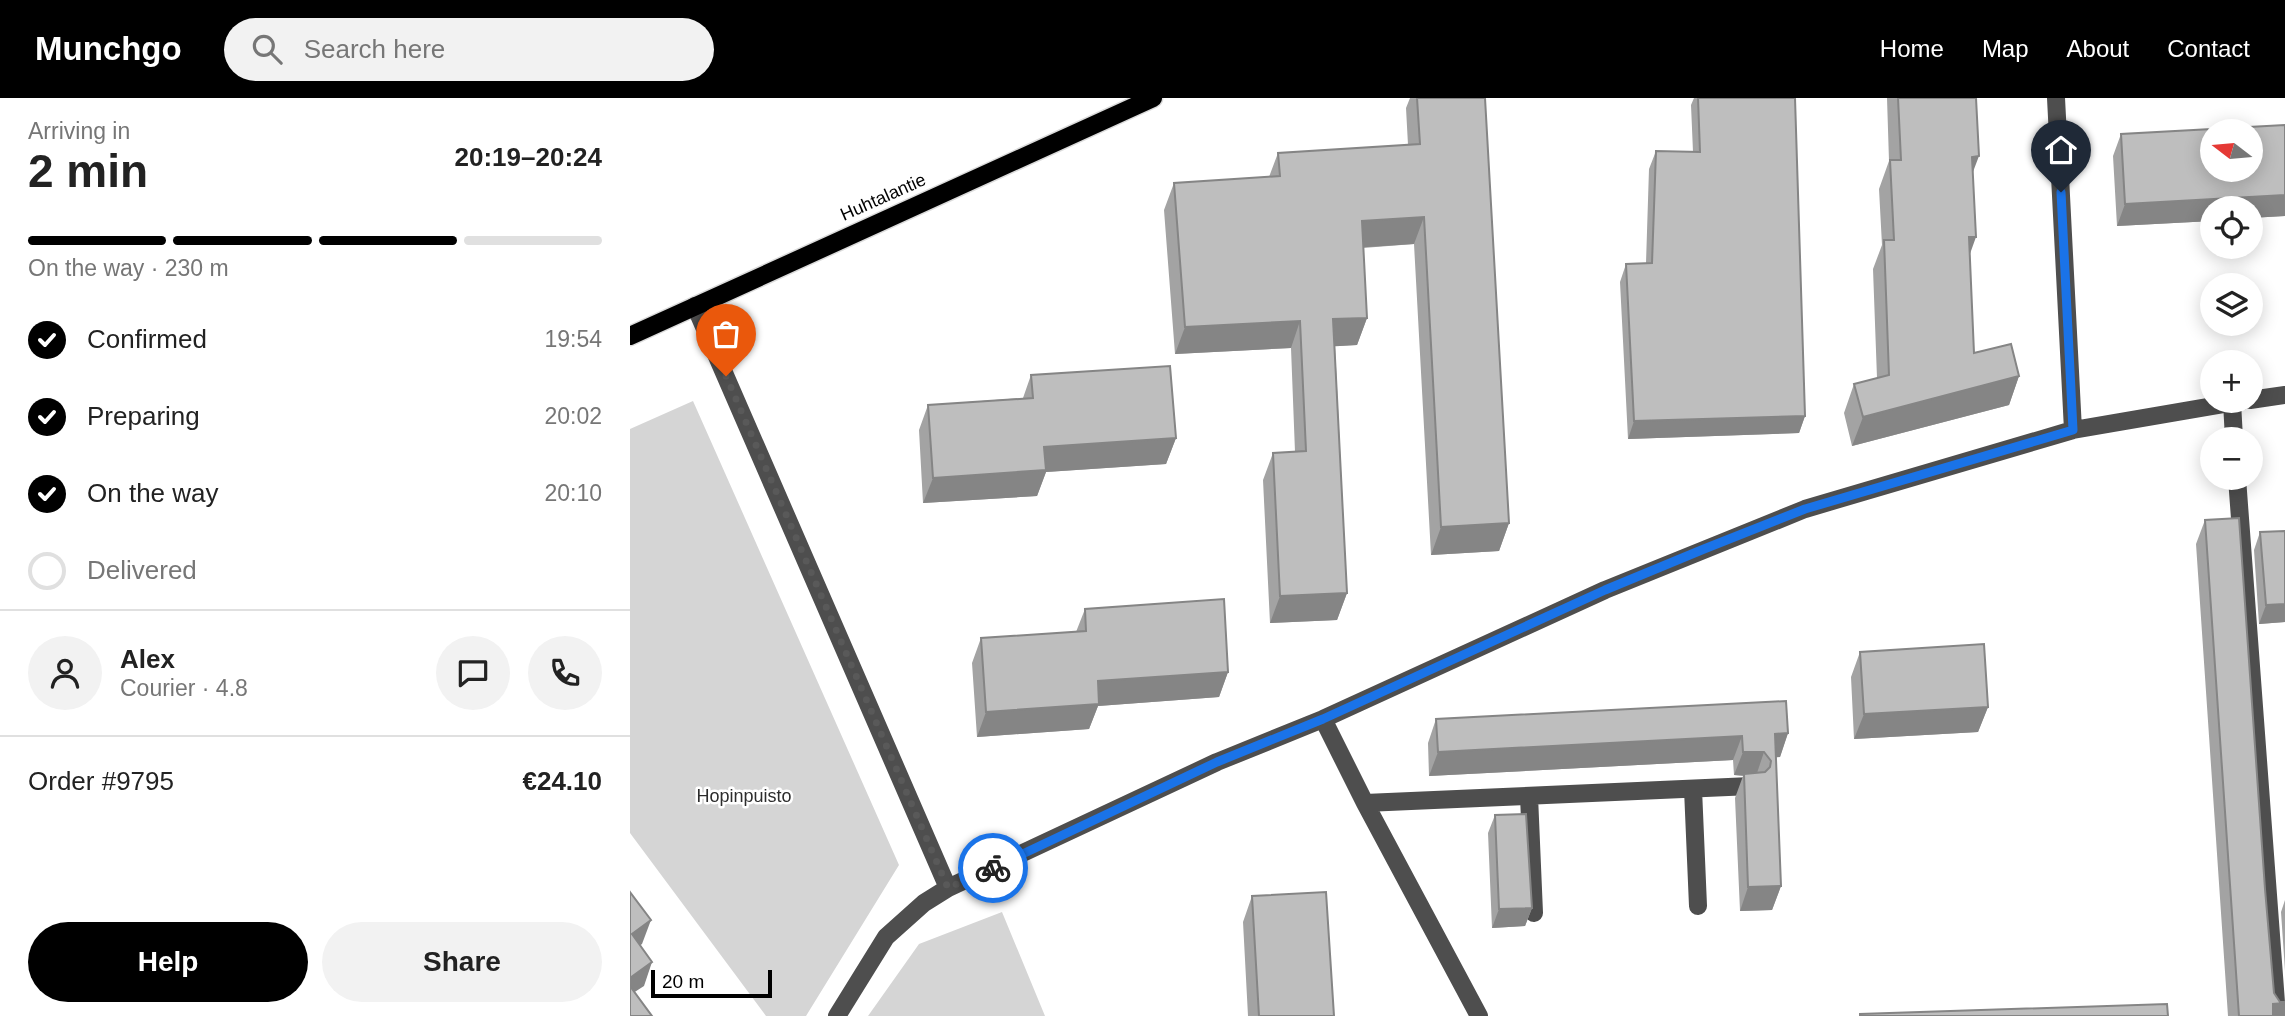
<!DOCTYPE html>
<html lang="en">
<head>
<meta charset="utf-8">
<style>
	:root { --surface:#fff; --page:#f2f2f2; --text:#222; --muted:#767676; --line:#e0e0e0; --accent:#000 }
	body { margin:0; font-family:Arial,sans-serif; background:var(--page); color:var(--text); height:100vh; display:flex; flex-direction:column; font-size:26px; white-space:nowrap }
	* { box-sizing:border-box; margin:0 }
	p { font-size:23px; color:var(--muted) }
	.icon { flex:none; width:38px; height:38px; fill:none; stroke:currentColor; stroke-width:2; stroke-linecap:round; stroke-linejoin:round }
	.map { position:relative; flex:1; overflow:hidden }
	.sheet { display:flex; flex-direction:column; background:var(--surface); width:630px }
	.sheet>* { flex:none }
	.needle { width:46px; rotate:286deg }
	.controls { position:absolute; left:1570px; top:21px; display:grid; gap:14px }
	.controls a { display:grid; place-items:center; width:63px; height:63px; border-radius:50%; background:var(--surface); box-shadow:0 4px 18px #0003; font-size:35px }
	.scale { position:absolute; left:21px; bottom:18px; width:121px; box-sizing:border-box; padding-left:7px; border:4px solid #000; border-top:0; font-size:19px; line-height:24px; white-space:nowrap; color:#000; -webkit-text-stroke:5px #fff; paint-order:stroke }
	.pin { position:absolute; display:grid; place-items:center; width:60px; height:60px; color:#fff; margin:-72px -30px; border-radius:50% 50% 50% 0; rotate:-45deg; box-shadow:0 0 7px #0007 }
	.pin .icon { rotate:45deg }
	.courier { position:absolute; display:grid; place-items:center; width:70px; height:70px; margin:-35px; border:5px solid #1a73e8; border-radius:50%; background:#fff; color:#222; box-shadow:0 2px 9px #0007 }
	.overview em { font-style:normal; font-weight:600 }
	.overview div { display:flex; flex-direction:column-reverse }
	.overview { display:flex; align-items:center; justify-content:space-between; height:119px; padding:0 28px }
	h1 { font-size:46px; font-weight:600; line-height:52px }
	.bar { display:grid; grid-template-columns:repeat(4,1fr); gap:10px 7px; align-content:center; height:84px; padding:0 28px }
	.bar i { height:9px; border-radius:5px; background:var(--line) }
	.bar .active { background:var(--accent) }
	.bar p { grid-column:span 4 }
	.line { display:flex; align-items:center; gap:18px; padding:0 28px; border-top:2px solid var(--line) }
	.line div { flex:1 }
	.round { display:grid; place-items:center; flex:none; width:74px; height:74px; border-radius:37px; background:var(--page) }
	ol { padding:0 28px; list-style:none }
	li { display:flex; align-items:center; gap:21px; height:77px }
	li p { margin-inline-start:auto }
	li .icon { padding:7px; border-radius:50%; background:var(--accent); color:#fff; stroke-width:4 }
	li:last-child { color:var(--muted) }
	li i { width:38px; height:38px; border:4px solid var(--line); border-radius:50% }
	.primary-button { display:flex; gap:14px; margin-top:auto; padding:14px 28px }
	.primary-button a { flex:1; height:80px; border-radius:42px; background:var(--accent); color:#fff; font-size:28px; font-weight:600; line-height:80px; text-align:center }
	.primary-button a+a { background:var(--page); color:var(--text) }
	header { display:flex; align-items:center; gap:42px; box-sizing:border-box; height:98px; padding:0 35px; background:var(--accent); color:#fff }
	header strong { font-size:33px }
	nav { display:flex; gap:38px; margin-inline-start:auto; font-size:24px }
	.search { width:490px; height:63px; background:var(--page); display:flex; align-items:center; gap:18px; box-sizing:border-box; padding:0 24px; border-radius:38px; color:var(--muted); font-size:26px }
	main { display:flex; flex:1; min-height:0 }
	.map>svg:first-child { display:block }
</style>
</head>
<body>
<header>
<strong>Munchgo</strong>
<div class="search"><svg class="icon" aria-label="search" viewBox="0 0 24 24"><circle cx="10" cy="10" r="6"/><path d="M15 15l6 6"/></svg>Search here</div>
<nav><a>Home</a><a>Map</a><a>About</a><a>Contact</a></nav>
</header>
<main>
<section class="sheet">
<div class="overview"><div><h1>2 min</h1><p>Arriving in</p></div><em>20:19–20:24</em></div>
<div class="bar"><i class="active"></i><i class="active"></i><i class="active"></i><i></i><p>On the way · 230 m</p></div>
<ol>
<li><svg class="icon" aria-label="check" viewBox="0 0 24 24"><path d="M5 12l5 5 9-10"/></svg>Confirmed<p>19:54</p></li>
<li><svg class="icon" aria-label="check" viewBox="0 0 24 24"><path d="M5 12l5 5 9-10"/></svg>Preparing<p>20:02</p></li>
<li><svg class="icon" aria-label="check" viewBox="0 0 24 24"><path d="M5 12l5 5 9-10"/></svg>On the way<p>20:10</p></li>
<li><i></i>Delivered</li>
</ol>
<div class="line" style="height:126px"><a class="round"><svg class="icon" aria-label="person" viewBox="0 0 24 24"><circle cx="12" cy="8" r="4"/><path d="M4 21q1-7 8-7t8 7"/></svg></a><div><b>Alex</b><p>Courier · 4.8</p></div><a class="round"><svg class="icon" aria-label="chat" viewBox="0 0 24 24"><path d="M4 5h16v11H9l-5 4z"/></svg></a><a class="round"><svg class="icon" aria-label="phone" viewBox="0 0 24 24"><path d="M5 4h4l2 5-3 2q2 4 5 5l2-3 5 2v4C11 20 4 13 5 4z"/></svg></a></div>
<div class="line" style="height:91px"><div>Order #9795</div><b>€24.10</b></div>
<div class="primary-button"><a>Help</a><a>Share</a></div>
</section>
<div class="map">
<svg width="1655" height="918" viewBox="0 0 1655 918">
	<rect width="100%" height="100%" fill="#fff"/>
	<!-- green -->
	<path fill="#d5d5d5" d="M 63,303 L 269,767 L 176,918 L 136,918 L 0,735 L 0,331 Z
		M 372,814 L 415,918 L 238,918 L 289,846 Z"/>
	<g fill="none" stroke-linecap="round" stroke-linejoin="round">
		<!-- major casing -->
		<g stroke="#dbdbdb" stroke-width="21">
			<path id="major" d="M 0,238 L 523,0"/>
		</g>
		<!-- minor -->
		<path stroke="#4e4e4e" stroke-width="18" d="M 1426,0 L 1443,332
			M 65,208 L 318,790 L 294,805 L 256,839 L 207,918
			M 1620,302 L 1655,297
			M 1602,304 L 1604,341
			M 1607,380 L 1647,918
			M 693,621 L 735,705 L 1121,688
			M 1063,691 L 1068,808
			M 899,698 L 904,815
			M 735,705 L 849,918
			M 318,790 L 587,664 L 693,621 L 975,492 L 1175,411 L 1443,332 L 1612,303"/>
		<!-- major -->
		<use href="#major" stroke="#000" stroke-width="18"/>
	</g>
	<!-- wall -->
	<path fill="#a3a3a3" d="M 780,0 L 855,0 L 879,425 L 869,453 L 801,457 L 784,146 L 733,150 L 737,220 L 727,247 L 705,248 L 717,495 L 707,522 L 640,525 L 633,382 L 643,355 L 665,354 L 661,250 L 545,256 L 534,112 L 544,85 L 639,79 L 648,55 L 778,47 L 776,10 Z
		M 1064,0 L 1165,0 L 1175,318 L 1169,335 L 998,341 L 990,184 L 996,166 L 1016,165 L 1019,71 L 1026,53 L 1063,54 L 1061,7 Z
		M 1257,0 L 1346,0 L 1340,156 L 1344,255 L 1389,278 L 1379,307 L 1222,348 L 1214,315 L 1224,286 L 1247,280 L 1243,171 L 1252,147 L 1249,91 L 1259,63 Z
		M 1491,36 L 1655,118 L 1620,120 L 1620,110 L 1582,110 L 1582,123 L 1487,128 L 1483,58 Z
		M 401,277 L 546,340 L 536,366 L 416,374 L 407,398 L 293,405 L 289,332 L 298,307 L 393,300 Z
		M 1575,422 L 1635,791 L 1644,895 L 1655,918 L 1598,918 L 1566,446 Z
		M 1630,434 L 1655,524 L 1629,526 L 1624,452 Z
		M 455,511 L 598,574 L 589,599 L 468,608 L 459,631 L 347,639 L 342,565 L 351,540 L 446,534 Z
		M 1230,554 L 1358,609 L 1348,634 L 1224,641 L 1221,579 Z
		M 806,621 L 1158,635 L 1150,659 L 1146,659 L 1151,788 L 1142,812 L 1110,813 L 1105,700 L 1113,678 L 1104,677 L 1103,662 L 799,678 L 798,645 Z
		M 865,717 L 902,810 L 895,828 L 862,830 L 858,735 Z
		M 622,798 L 704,918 L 618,918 L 613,824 Z
		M 1655,802 L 1655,873 L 1651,814 Z"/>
	<!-- shaded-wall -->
	<path fill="#858585" d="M 1349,58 L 1338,87 L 1342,59 Z
		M 1655,97 L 1655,118 L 1620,120 L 1620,110 L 1582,110 L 1582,123 L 1487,128 L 1495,106 Z
		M 794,119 L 784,146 L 722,150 L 732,123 Z
		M 1339,139 L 1346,139 L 1336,167 Z
		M 737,220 L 727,247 L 693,249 L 703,221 Z
		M 670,223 L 661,250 L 545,256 L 555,229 Z
		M 1389,278 L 1379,307 L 1222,348 L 1233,319 Z
		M 1175,318 L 1169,335 L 998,341 L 1004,323 Z
		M 546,340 L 536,366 L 416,374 L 407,398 L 293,405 L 303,380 L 414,349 Z
		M 879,425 L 869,453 L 801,457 L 811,429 Z
		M 717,495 L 707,522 L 640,525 L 650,498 Z
		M 1655,506 L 1655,524 L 1629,526 L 1636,507 Z
		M 598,574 L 589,599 L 468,608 L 459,631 L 347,639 L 356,614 L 468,583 Z
		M 1358,609 L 1348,634 L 1224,641 L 1234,616 Z
		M 1158,635 L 1150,659 L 1139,660 L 1145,636 Z
		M 1112,638 L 1103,662 L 799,678 L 808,654 Z
		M 1113,654 L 1134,654 L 1126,678 L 1104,677 Z
		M 1151,788 L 1142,812 L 1110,813 L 1118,789 Z
		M 902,810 L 895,828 L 862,830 L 869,811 Z
		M 21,822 L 12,846 L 0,855 L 2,836 Z
		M 22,864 L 14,888 L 0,897 L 0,880 Z
		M 1655,905 L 1655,918 L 1638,918 L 1643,906 Z"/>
	<!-- building -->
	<path fill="#bebebe" stroke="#858585" stroke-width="2" fill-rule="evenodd" d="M 787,0 L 855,0 L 879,425 L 811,429 L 794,119 L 732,123 L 737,220 L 703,221 L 717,495 L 650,498 L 643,355 L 676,353 L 670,223 L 555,229 L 544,85 L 650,78 L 648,55 L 790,46 Z
		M 1068,0 L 1165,0 L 1175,318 L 1004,323 L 996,166 L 1022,165 L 1026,53 L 1070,54 Z
		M 1268,0 L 1346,0 L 1349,58 L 1342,59 L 1346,139 L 1339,139 L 1344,255 L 1381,246 L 1389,278 L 1233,319 L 1224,286 L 1259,277 L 1254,142 L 1264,142 L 1260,62 L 1271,62 Z
		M 1655,27 L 1655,97 L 1495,106 L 1491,36 ZM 1582,33 L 1620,33 L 1620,72 L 1582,72 Z
		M 540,268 L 546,340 L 414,349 L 416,372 L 303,380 L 298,307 L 403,300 L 401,277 Z
		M 1609,420 L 1635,791 L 1644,895 L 1650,904 L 1655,904 L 1655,905 L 1643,906 L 1643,918 L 1609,918 L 1575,422 Z
		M 1655,433 L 1655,506 L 1636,507 L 1630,434 Z
		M 594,501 L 598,574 L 468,583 L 469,606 L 356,614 L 351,540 L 456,533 L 455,511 Z
		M 1354,546 L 1358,609 L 1234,616 L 1230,554 Z
		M 1156,603 L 1158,635 L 1145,636 L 1151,788 L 1118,789 L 1114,676 L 1135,674 L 1140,669 L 1141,663 L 1134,654 L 1113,654 L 1112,638 L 808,654 L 806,621 Z
		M 896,716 L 902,810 L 869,811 L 865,717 Z
		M 0,794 L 21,822 L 2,836 L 22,864 L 0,880 Z
		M 696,794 L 704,918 L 629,918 L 622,798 Z
		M 0,888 L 22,918 L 0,918 Z
		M 1537,906 L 1538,918 L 1230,918 L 1230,916 Z"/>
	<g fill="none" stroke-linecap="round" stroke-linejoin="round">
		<!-- done -->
		<path stroke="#595959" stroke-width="7" stroke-dasharray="0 12.6" d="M 96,278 L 318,790 L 363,770"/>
		<!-- route -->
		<path stroke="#1a73e8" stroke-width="9" d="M 363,770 L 587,664 L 693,621 L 975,492 L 1074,451 L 1175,411 L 1443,332 L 1431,94"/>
	</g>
	<g text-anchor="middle" stroke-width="5" stroke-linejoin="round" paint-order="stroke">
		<!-- street labels -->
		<g font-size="18" fill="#000" stroke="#fff">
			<text transform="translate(253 99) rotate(-24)" y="6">Huhtalantie</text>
		</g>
		<!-- park labels -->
		<g font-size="18" fill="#2c2c2c" stroke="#fff">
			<text x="114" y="704">Hopinpuisto</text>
		</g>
	</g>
</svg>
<div class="controls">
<a><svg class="needle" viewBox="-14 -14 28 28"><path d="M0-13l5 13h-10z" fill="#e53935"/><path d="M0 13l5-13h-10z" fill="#767676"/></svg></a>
<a><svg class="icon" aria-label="locate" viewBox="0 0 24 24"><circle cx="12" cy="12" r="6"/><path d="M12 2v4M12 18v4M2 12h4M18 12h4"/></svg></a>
<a><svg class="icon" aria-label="layers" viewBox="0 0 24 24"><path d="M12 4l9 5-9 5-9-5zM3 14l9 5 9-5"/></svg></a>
<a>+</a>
<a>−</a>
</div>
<div class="scale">20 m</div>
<div class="pin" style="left:96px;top:278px;background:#ea580c"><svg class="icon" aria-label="bag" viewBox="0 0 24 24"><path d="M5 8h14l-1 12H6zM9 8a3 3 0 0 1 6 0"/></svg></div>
<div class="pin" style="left:1431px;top:94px;background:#1f2937"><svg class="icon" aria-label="home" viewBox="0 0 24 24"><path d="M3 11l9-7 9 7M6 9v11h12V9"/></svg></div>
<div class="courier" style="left:363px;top:770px"><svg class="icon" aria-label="bike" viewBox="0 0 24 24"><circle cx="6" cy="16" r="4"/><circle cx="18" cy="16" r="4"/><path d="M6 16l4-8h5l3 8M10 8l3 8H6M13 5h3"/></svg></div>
</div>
</main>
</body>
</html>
